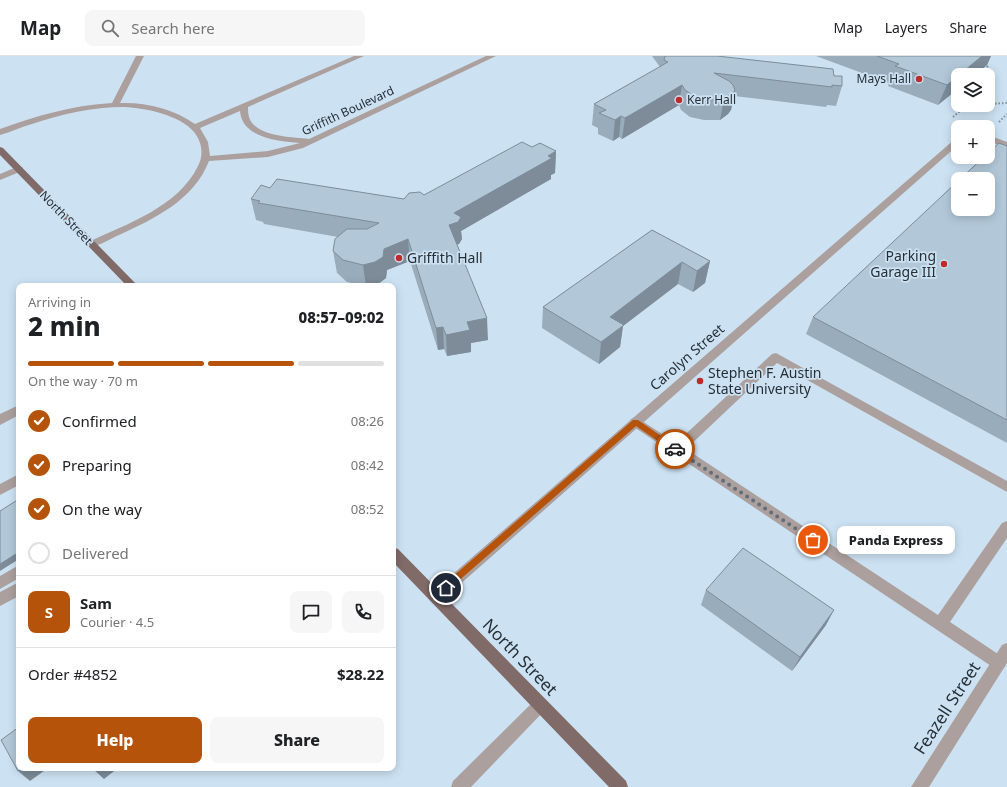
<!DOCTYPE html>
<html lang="en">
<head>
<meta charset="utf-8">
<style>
	:root { --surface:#fff; --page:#f6f6f6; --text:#202124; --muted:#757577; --line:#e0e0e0; --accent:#b45309 }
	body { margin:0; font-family:"Noto Sans",sans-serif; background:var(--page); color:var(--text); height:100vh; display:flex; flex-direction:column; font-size:15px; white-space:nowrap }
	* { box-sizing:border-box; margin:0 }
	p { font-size:13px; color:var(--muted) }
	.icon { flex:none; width:22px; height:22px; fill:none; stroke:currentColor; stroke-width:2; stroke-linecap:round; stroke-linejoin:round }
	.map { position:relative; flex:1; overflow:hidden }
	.sheet { position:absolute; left:16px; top:227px; width:380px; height:488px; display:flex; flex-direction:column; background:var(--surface); border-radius:8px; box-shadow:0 2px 10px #0003 }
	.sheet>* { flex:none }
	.fabs { position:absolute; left:951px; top:12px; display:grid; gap:8px }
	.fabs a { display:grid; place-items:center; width:44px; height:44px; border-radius:8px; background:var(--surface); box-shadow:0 2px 10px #0003; font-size:20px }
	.pin { position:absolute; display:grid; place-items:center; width:34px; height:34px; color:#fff; margin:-17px; border:2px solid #fff; border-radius:50%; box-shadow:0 1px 4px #0007 }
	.courier { position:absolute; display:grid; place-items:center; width:40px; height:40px; margin:-20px; border:3px solid #b45309; border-radius:50%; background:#fff; color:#222; box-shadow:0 1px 5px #0007 }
	.bubble { position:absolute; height:28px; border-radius:8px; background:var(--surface); box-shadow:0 2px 10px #0003; font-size:13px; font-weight:800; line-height:28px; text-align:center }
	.overview em { font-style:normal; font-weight:800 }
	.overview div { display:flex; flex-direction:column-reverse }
	.overview { display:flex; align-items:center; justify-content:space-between; height:68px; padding:0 12px }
	h1 { font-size:26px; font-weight:800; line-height:30px }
	.bar { display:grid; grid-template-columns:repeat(4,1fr); gap:6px 4px; align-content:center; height:48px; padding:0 12px }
	.bar i { height:5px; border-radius:3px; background:var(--line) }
	.bar .active { background:var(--accent) }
	.bar p { grid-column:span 4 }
	.line { display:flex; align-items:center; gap:10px; padding:0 12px; border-top:1px solid var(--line) }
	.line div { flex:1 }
	.round { display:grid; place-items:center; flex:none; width:42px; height:42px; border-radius:8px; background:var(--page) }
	ol { padding:0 12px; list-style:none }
	li { display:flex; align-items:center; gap:12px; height:44px }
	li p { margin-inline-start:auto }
	li .icon { padding:4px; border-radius:50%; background:var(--accent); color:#fff; stroke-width:4 }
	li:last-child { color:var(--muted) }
	li i { width:22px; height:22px; border:2px solid var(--line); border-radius:50% }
	.action { display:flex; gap:8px; margin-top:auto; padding:8px 12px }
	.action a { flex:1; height:46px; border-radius:8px; background:var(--accent); color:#fff; font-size:16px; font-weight:800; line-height:46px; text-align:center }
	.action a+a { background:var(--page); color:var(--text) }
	header { display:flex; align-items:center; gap:24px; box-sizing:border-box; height:56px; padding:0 20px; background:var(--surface); border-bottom:1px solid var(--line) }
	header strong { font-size:19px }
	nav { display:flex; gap:22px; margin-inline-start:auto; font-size:14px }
	.search { width:280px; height:36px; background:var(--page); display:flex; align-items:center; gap:10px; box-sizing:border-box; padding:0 14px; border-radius:8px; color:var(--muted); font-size:15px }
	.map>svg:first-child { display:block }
</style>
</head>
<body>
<header>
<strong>Map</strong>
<div class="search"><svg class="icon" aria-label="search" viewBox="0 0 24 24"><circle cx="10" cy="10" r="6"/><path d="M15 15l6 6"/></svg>Search here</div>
<nav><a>Map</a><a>Layers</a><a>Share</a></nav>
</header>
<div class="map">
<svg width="1007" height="731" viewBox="0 0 1007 731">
	<rect width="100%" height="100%" fill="#cce2f3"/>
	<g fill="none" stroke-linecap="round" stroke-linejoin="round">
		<!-- path -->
		<path stroke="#80909c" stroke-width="2" stroke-dasharray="1.5 2" stroke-linecap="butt" d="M 980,19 L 988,10 L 985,8
			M 988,48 L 1007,47
			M 953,61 L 967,49
			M 999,66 L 1007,58"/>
		<!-- lane -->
		<path fill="#aca09e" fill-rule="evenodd" d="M 19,110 L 22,111 L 23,113 L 22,115 L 0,124 L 0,118 Z
			M 776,297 L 1007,425 L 1007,436 L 777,307 L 686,393 L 938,559 L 1002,467 L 1007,465 L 1007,482 L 950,566 L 1004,602 L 1006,607 L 1004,612 L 999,614 L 994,612 L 631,369 L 629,366 L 631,363 L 635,361 L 639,363 L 676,387 L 772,298 Z
			M 19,418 L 19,429 L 0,439 L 0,428 Z
			M 19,509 L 19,522 L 0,533 L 0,520 Z
			M 19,526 L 19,540 L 0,550 L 0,536 Z
			M 540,641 L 545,644 L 548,649 L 545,654 L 471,731 L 451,731 L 453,725 L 535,644 Z"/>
		<!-- street -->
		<path fill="#aca09e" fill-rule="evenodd" d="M 136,0 L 144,0 L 120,47 C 146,46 174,53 195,68 L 354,0 L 364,0 L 248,51 C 248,54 248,58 249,61 C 255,81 292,81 309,83 L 486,0 L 496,0 L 303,92 L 268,101 L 209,105 C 194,144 154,163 119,179 C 110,183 101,189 91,191 L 86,188 L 88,186 C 127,168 178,151 198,110 C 204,99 202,86 194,76 C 180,59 145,52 124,51 C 93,51 61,58 32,68 C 21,71 11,76 0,79 L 0,73 C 36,60 73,49 112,47 ZM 240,55 C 242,82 278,85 300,87 L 268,95 L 210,100 L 208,86 L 200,72 Z
			M 988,79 L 1007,86 L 1007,92 L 988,85 Z
			M 958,82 L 958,89 L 441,545 L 436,547 L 431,545 L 429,541 L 431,537 L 955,83 Z
			M 19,349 L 19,359 L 0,369 L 0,358 Z
			M 1007,587 L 1007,607 L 929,731 L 911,731 L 1002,589 Z"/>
		<!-- primary -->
		<path fill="#816b68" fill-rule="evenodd" d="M 0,91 L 3,92 L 138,230 L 127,230 L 0,99 Z
			M 393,491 L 398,493 L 626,725 L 628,731 L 609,731 L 393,506 Z"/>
	</g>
	<!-- wall -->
	<path fill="#99acbb" d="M 652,0 L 717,0 L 834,20 L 842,30 L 836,50 L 827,49 L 826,51 L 734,40 L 731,54 L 728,58 L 720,64 L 704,64 L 690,61 L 681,54 L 679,49 L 622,83 L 619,81 L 613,85 L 598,78 L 598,72 L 592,69 L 594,48 L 660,11 Z
		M 816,0 L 991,0 L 987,9 L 975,19 L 958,19 L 938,49 L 888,30 L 889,27 Z
		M 1007,90 L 1007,387 L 806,278 L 813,261 Z
		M 532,91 L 556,95 L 555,117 L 551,119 L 551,123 L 461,175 L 462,183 L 459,188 L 457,188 L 488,284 L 471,287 L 471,296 L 447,300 L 444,293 L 438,294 L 410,205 L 387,214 L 386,222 L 378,228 L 365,230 L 347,226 L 337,217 L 333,195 L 338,181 L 264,168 L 263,166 L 256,164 L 251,143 L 270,132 L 404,143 L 424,139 Z
		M 652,174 L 710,205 L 705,227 L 693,236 L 678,228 L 623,270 L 620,291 L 599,308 L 542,272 L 543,251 Z
		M 706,534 L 826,569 L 792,615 L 701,549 Z"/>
	<!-- shaded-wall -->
	<path fill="#7d8c98" d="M 982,0 L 991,0 L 987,9 L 975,19 L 959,19 Z
		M 958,19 L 958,33 L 938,49 L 947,29 Z
		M 682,29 L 679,49 L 622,83 L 625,62 Z
		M 735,34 L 731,54 L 728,58 L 720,64 L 724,43 Z
		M 621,60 L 619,81 L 613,85 L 615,64 Z
		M 556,95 L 555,117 L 551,119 L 551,123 L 461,175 L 462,183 L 459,188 L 451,190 L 449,169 L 454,157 Z
		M 408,183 L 410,205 L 387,214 L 386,222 L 378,228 L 366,230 L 363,209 L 384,193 Z
		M 710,205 L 705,227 L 693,236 L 697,215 Z
		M 682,206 L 678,228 L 623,270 L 620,291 L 599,308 L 601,286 L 610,261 Z
		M 487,262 L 488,284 L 471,287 L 471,296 L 447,300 L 446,279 L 467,266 Z
		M 443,271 L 444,293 L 438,294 L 436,272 Z
		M 19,496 L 19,503 L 0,515 L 0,508 Z
		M 834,554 L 826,569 L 792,615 L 800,601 Z
		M 23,712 L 48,712 L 30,725 L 18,715 Z
		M 95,712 L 118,712 L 104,723 L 93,713 Z"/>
	<!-- building -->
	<path fill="#b2c8d9" stroke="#7d8c98" d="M 665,0 L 717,0 L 833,13 L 834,20 L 842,20 L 842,30 L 832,29 L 832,31 L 714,17 L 729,25 L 733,29 L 735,34 L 733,37 L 724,43 L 708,44 L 694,40 L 685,34 L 682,29 L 625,62 L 621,60 L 615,64 L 599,57 L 606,54 L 594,48 L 668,6 L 664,4 Z
		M 877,0 L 982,0 L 947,29 L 895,10 L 899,8 Z
		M 522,86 L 532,91 L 540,87 L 556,95 L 548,100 L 552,102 L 454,157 L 461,161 L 458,166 L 449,169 L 487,262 L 467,266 L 470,274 L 446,279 L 443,271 L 436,272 L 408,183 L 384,193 L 383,201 L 375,206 L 363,209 L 343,204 L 333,195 L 335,183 L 347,173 L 367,173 L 379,167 L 258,147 L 260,145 L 251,143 L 261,129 L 270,132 L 277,123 L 404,143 L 409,137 L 420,136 L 424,139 Z
		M 999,87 L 1007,90 L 1007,364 L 813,261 L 958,125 L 958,153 L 988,153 L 988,123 L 960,123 L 984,101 L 988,101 L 988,97 Z
		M 652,174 L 710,205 L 697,215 L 682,206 L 610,261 L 624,269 L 601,286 L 543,251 Z
		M 19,443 L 19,496 L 0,508 L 0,455 Z
		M 743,492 L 834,554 L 800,601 L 706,534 Z
		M 19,671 L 19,712 L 23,712 L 18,715 L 1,684 Z"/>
	<!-- route -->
	<path fill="#b45309" d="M 633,364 L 638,364 L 677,391 L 677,395 L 672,395 L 636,370 L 448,534 L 443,534 L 443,529 Z"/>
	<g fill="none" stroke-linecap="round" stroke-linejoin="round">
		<!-- done -->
		<path stroke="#616e78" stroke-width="4" stroke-dasharray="0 7.2" d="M 675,393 L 813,484"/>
	</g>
	<!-- markers -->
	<g fill="#bb2c2a" stroke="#cce2f3" stroke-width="1.5">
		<circle cx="919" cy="23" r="4"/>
		<circle cx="679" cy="44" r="4"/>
		<circle cx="399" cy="202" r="4"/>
		<circle cx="944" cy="208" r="4"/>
		<circle cx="700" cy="325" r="4"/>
	</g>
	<g text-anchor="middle" stroke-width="3.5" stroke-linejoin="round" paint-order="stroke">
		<!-- far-poi labels -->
		<g font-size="12" fill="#272f36" stroke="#cce2f3" text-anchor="end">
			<text x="911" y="27">Mays Hall</text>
			<text x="687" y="48" text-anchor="start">Kerr Hall</text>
		</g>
		<!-- far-street labels -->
		<g font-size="12" fill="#272f36" stroke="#cce2f3">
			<text transform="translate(348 55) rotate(-25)" y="4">Griffith Boulevard</text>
			<text transform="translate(66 162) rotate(46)" y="4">North Street</text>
		</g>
		<!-- poi labels -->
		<g font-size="14" fill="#272f36" stroke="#cce2f3" text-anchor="start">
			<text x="936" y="205" text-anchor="end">Parking<tspan x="936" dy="16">Garage III</tspan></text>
			<text x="407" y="207">Griffith Hall</text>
			<text x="708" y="322">Stephen F. Austin<tspan x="708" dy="16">State University</tspan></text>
		</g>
		<!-- street labels -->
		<g font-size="14" fill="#272f36" stroke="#cce2f3">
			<text transform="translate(687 301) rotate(-41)" y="5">Carolyn Street</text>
		</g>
		<!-- near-street labels -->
		<g font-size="17" fill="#272f36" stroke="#cce2f3">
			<text transform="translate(520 601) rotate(46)" y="6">North Street</text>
			<text transform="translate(947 652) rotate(-57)" y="6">Feazell Street</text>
		</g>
	</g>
</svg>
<div class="fabs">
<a><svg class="icon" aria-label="layers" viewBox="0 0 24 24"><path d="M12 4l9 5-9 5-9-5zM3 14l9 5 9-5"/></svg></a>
<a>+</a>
<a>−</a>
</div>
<div class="pin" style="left:813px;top:484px;background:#ea580c"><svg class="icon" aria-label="bag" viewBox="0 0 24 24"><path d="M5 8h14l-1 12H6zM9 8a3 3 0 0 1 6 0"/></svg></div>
<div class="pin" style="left:446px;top:532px;background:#1f2937"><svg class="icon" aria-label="home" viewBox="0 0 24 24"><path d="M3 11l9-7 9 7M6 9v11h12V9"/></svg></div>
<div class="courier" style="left:675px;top:393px"><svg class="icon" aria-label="car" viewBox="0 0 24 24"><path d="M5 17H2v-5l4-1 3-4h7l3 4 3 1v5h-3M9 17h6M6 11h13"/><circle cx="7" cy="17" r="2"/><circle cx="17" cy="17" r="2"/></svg></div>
<div class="bubble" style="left:837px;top:470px;width:118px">Panda Express</div>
<section class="sheet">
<div class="overview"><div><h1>2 min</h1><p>Arriving in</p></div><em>08:57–09:02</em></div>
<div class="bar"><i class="active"></i><i class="active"></i><i class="active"></i><i></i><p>On the way · 70 m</p></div>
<ol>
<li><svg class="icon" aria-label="check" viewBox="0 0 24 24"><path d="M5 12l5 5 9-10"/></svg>Confirmed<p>08:26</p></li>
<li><svg class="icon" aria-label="check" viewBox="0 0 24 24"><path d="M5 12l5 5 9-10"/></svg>Preparing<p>08:42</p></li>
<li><svg class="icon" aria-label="check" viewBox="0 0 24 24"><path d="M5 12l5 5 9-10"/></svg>On the way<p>08:52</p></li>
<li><i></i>Delivered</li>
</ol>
<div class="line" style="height:72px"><b class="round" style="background:var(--accent);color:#fff">S</b><div><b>Sam</b><p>Courier · 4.5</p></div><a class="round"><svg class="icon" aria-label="chat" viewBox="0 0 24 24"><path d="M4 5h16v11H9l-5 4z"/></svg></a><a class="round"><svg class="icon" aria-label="phone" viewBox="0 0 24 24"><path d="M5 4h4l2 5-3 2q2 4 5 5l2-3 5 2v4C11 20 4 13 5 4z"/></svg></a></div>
<div class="line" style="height:52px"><div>Order #4852</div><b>$28.22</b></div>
<div class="action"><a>Help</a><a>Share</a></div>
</section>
</div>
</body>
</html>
